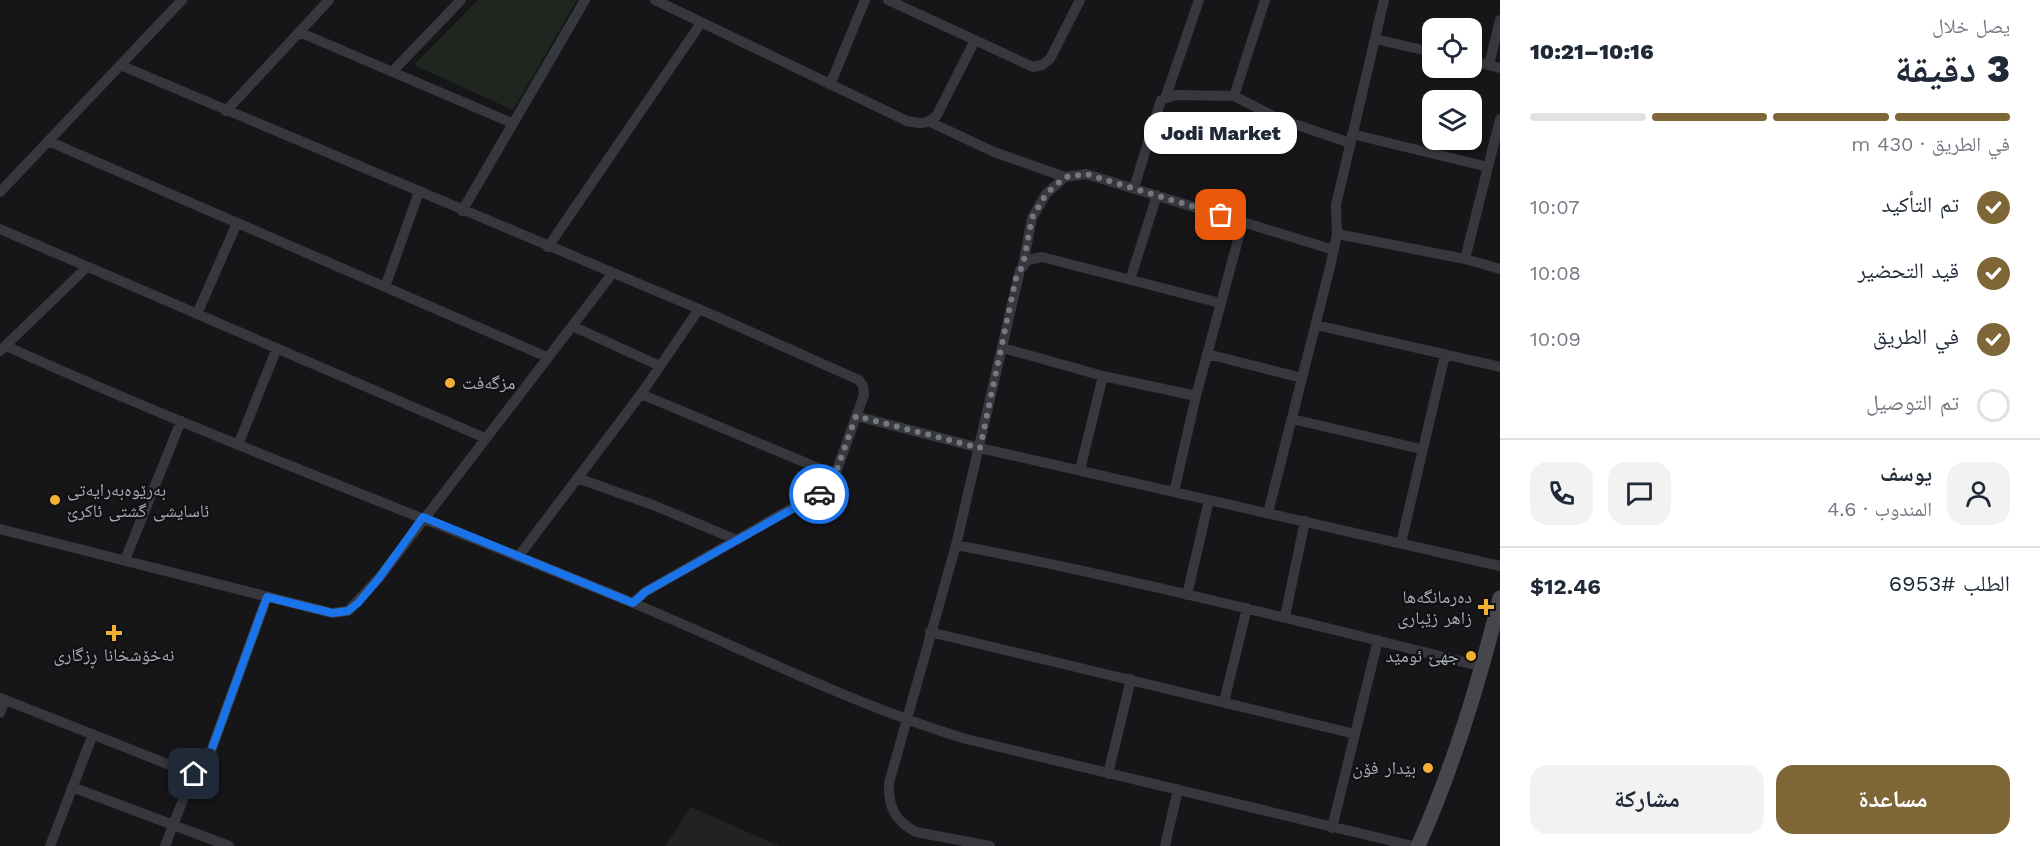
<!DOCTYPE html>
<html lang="ar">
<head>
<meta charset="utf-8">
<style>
	:root { --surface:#fff; --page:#f2f2f3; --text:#1f2937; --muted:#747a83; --line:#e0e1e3; --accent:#7e6636 }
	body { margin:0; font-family:"Work Sans","Noto Naskh Arabic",sans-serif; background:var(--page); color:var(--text); direction:rtl; height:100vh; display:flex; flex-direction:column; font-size:22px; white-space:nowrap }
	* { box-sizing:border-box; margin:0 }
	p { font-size:20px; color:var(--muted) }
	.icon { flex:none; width:33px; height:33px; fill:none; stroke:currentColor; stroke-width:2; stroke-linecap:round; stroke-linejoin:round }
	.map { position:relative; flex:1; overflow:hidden; direction:ltr }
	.side { display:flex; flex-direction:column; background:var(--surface); width:540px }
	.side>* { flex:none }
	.controls { position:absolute; left:1422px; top:18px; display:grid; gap:12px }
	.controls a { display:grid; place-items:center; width:60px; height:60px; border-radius:12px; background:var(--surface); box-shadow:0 2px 4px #0004; font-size:30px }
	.pin { position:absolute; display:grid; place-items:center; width:51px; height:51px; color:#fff; margin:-26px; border-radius:12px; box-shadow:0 3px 9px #0006 }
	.courier { position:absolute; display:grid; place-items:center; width:60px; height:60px; margin:-30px; border:4px solid #1a73e8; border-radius:50%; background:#fff; color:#222; box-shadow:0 2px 8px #0007 }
	.bubble { position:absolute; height:42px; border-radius:18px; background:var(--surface); box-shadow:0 2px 4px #0004; font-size:20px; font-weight:800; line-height:42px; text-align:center; direction:rtl }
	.overview em { font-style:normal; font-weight:800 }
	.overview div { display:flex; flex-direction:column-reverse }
	.overview { display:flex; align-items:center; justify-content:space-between; height:102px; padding:0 30px }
	h1 { font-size:39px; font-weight:800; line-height:45px }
	.bar { display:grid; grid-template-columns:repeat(4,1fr); gap:9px 6px; align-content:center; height:72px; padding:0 30px }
	.bar i { height:8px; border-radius:4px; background:var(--line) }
	.bar .on { background:var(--accent) }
	.bar p { grid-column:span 4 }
	.line { display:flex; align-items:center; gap:15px; padding:0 30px; border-top:2px solid var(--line) }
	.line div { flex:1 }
	.round { display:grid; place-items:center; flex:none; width:63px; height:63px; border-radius:18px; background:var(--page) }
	ol { padding:0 30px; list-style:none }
	li { display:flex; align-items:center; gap:18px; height:66px }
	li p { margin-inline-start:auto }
	li .icon { padding:6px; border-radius:50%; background:var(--accent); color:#fff; stroke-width:4 }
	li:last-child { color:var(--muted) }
	li i { width:33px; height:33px; border:3px solid var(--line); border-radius:50% }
	.cta { display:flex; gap:12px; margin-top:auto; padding:12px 30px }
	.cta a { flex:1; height:69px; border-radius:18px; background:var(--accent); color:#fff; font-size:24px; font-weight:800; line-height:69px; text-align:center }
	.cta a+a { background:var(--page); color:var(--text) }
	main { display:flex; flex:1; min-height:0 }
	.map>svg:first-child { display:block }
</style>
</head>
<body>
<main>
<section class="side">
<div class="overview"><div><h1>3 دقيقة</h1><p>يصل خلال</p></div><em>10:16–10:21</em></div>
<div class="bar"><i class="on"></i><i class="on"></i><i class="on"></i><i></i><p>في الطريق · 430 m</p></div>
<ol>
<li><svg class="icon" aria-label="check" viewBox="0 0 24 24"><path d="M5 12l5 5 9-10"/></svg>تم التأكيد<p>10:07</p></li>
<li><svg class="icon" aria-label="check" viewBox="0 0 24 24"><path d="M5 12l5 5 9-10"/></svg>قيد التحضير<p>10:08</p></li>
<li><svg class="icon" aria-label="check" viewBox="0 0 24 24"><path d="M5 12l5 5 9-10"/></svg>في الطريق<p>10:09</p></li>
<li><i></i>تم التوصيل</li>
</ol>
<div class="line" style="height:108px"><a class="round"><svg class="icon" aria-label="person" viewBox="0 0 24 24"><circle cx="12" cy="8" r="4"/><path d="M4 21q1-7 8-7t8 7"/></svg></a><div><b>يوسف</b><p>المندوب · 4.6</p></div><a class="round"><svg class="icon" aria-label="chat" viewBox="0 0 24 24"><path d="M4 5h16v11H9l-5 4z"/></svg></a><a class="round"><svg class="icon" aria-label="phone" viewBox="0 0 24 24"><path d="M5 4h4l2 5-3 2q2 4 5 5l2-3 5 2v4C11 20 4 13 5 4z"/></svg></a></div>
<div class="line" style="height:78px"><div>الطلب #6953</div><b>$12.46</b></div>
<div class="cta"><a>مساعدة</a><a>مشاركة</a></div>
</section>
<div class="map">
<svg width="1500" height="846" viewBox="0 0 1500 846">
	<rect width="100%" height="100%" fill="#161618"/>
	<!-- built -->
	<path fill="#222225" d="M 691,807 L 779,846 L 665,846 Z"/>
	<!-- green -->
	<path fill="#1e261f" d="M 478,0 L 577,0 L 513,110 L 414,65 Z"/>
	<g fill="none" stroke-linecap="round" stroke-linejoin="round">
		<!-- minor -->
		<path stroke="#37383d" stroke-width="10" d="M 655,0 L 907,121 C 921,124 927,125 937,115 L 974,42
			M 888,0 L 1033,67 L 1042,65 L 1050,59 L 1080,0
			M 1265,0 L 1234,96 L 1277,118 L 1350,143
			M 299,32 L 512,123
			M 1375,39 L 1432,52
			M 1472,61 L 1500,68
			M 120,65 L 699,309 L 859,380 L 863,386 L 864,395 L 835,475 L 824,490 L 645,592 L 633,603
			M 1489,65 L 1500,20
			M 392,72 L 461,0
			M 830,85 L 865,0
			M 1166,96 L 1199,0
			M 226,111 L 329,0
			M 930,122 L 994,152 L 1065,177
			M 1352,134 L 1488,167
			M 48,141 L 547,357
			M 1134,188 L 1161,100 L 1176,95 L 1234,96
			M 0,192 L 182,0
			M 462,211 L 585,0
			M 0,229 L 485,438
			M 1337,234 L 1465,259 L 1500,269
			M 548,247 L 701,23
			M 1465,259 L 1500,119
			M 1023,265 L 1032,218 L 1046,194 L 1065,177 L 1086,174 L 1334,250
			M 1130,280 L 1157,195
			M 385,287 L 419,192
			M 197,314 L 237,223
			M 1316,325 L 1500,367
			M 572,326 L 660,366
			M 6,346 C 212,439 424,517 633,603 C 744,649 851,704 966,739 L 1413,846
			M 1003,348 L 1103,376 L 1196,396
			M 0,351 L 87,267
			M 1207,354 L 1302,378
			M 641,394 L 835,475
			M 856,416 L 980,448 L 1500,566
			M 1292,419 L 1421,449
			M 238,445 L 277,348
			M 1080,470 L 1103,376
			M 577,478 L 653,505 L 737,540
			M 1174,492 L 1196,396 L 1243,221
			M 1268,513 L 1331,263 L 1337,234 L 1336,205 L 1384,0
			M 0,529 L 332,613 L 348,611 L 379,578 L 612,274
			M 1401,543 L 1445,355
			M 956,545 C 1133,579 1308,623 1483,667
			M 518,557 L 641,394 L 699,309
			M 125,560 L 181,421
			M 1187,595 L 1209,500
			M 1285,616 L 1305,521
			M 930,632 L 1355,734
			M 0,698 L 193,774
			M 1224,702 L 1247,608
			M 0,713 L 5,700
			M 1108,774 L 1131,679
			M 72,787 L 229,846
			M 1332,828 L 1378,640
			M 50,846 L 93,734
			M 165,846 L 193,774 L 207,762 L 267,597
			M 990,846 L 916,832 C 895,821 888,807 889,783 L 956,545 L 1020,270 L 1028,260 L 1042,257 L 1220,303
			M 1165,846 L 1178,789"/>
		<!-- secondary -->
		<path stroke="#45474d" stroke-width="15" d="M 1418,846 C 1454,766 1479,683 1500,598"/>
	</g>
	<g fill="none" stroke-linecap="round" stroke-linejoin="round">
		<!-- done -->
		<path stroke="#757880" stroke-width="6" stroke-dasharray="0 10.8" d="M 819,494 L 835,475 L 856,416 L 980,448 L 1016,278 L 1023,265 L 1032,218 L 1046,194 L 1065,177 L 1086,174 L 1221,215"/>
		<!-- route -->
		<path stroke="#1a73e8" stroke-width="8" d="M 194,774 L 207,762 L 267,597 L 332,613 L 348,611 L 358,603 L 379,578 L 423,517 L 633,603 L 645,592 L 819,494"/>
	</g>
	<!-- markers -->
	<g fill="#f2b134" stroke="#111113" stroke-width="2">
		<circle cx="450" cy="383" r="6"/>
		<circle cx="55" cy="500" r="6"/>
		<path d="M1483 598h6v6h6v6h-6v6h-6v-6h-6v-6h6z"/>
		<path d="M111 624h6v6h6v6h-6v6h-6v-6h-6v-6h6z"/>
		<circle cx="1471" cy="656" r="6"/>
		<circle cx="1428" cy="768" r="6"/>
	</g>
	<g text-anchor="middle" stroke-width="4.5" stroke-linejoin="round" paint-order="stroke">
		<!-- poi labels -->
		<g font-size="18" fill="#a8adb8" stroke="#111113" text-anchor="end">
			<text x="462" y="389" text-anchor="start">مزگەفت</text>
			<text x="67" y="496" text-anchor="start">بەرێوەبەرایەتی<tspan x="67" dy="21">ئاسایشی گشتی ئاکرێ</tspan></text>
			<text x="1472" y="603">دەرمانگەھا<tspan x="1472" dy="21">زاهر زێباری</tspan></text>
			<text x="114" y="661" text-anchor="middle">نەخۆشخانا ڕزگاری</text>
			<text x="1459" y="662">جھێ ئومێد</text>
			<text x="1416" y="774">بێدار فۆن</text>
		</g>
	</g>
</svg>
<div class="controls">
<a><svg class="icon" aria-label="locate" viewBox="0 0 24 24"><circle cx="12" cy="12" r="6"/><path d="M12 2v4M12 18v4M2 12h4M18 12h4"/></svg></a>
<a><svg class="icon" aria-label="layers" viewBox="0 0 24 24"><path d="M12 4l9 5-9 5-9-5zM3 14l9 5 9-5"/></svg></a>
</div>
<div class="pin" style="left:1221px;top:215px;background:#ea580c"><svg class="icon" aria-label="bag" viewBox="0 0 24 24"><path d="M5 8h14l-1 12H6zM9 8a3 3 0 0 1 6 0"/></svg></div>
<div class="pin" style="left:194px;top:774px;background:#1f2937"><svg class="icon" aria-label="home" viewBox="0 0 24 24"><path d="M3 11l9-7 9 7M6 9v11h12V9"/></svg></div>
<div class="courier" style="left:819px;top:494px"><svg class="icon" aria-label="car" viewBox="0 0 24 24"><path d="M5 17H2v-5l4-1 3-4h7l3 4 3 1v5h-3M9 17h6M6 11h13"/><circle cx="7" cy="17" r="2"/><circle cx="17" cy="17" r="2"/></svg></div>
<div class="bubble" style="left:1144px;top:112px;width:153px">Jodi Market</div>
</div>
</main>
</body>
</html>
